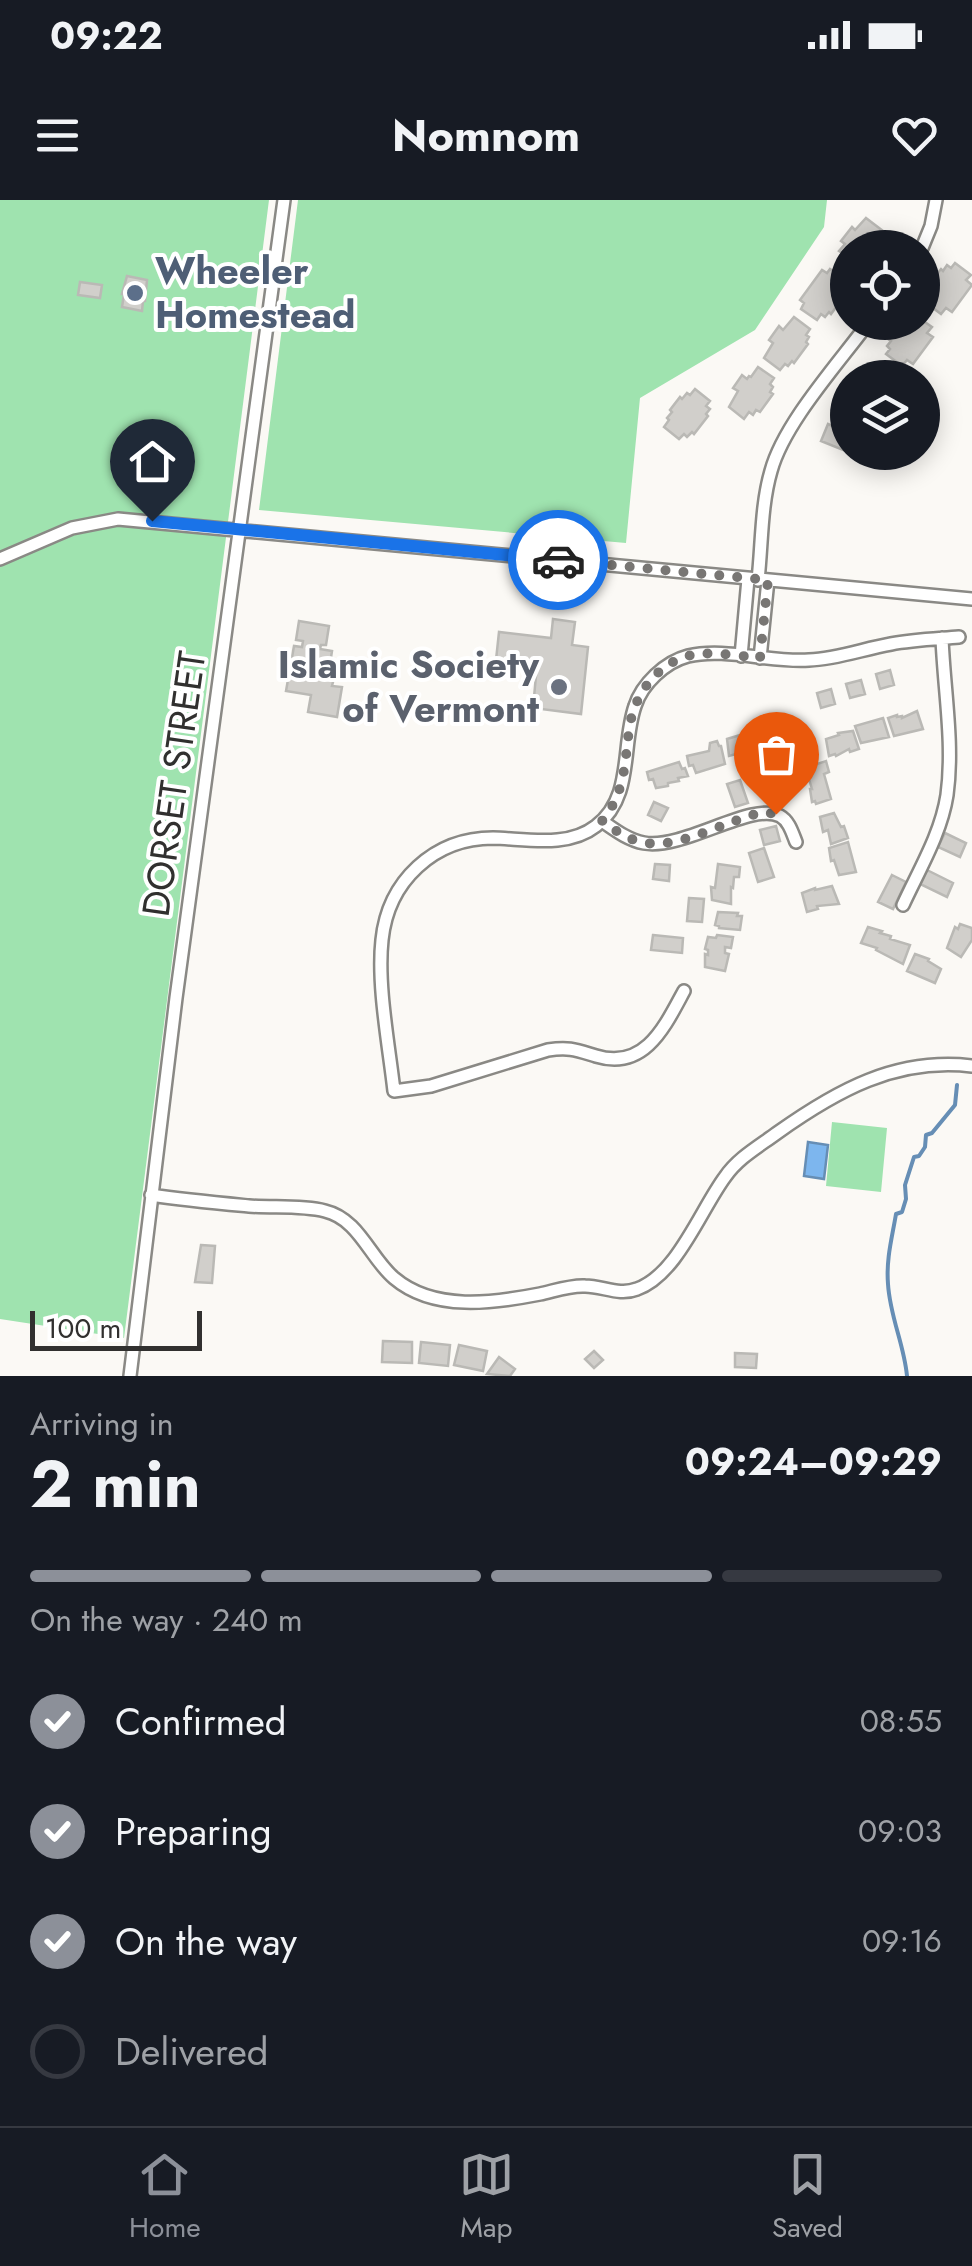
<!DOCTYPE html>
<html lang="en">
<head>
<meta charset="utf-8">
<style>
	:root { --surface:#171b24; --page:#20242c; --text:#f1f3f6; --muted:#9ea1a6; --line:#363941; --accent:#8c9099 }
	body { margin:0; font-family:Jost,sans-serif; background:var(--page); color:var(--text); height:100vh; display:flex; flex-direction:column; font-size:38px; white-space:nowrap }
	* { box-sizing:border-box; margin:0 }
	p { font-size:32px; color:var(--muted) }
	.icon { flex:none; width:55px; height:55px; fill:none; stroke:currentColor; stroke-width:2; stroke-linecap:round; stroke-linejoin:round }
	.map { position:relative; height:1176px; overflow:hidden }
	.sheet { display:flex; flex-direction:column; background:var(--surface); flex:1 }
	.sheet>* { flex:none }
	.buttons { position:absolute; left:830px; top:30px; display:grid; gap:20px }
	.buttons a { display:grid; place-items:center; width:110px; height:110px; border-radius:50%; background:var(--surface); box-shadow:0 5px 25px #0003; font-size:50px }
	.scale { position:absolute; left:30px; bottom:25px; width:172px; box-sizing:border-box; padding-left:10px; border:5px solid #31302f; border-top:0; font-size:28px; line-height:35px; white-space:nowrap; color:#31302f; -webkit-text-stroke:8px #fff; paint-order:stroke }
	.pin { position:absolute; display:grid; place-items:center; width:85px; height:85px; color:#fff; margin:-102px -42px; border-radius:50% 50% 50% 0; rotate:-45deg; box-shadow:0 0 10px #0007 }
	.pin .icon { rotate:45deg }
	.courier { position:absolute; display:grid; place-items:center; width:100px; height:100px; margin:-50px; border:8px solid #1a73e8; border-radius:50%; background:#fff; color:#222; box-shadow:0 2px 12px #0007 }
	.headline em { font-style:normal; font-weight:700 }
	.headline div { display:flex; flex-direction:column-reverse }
	.headline { display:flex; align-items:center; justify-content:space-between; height:170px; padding:0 30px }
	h1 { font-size:65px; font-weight:700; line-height:75px }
	.bar { display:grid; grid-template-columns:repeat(4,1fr); gap:15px 10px; align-content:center; height:120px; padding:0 30px }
	.bar i { height:12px; border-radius:8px; background:var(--line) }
	.bar .active { background:var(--accent) }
	.bar p { grid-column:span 4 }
	ol { padding:0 30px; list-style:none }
	li { display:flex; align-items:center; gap:30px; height:110px }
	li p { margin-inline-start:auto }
	li .icon { padding:10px; border-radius:50%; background:var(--accent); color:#fff; stroke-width:4 }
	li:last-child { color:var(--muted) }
	li i { width:55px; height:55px; border:5px solid var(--line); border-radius:50% }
	.status { display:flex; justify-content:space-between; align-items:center; height:70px; padding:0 50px; background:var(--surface); direction:ltr }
	.status svg { height:28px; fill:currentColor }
	header { display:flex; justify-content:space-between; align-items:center; height:130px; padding:0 30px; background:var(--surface); font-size:45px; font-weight:700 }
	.menu { display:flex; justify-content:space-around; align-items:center; height:140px; border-top:2px solid var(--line); background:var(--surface); font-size:28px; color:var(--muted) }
	.menu a { display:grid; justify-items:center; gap:5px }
	.menu .active { color:var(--accent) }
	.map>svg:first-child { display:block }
</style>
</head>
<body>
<div class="status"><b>09:22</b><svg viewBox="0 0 49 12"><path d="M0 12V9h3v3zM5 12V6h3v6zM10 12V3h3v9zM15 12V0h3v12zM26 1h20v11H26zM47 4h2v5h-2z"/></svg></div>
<header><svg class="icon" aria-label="menu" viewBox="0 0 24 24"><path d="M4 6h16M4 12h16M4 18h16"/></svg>Nomnom<svg class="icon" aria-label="heart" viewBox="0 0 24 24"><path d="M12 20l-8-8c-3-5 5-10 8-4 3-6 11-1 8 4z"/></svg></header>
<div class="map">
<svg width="972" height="1176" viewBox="0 0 972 1176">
	<rect width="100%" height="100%" fill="#fbf9f5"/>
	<!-- green -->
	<path fill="#9fe3af" d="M 0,0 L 269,0 L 124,1138 L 0,1119 Z
		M 298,0 L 827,0 L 824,27 L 755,130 L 640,198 L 626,343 L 259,310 Z
		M 832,922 L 887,928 L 881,992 L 826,986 Z"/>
	<!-- water -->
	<path fill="#7db6ee" stroke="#668eb5" stroke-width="2.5" d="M 808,942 L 828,945 L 824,979 L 804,976 Z"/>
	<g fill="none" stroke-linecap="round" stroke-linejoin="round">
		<!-- stream -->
		<path stroke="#668eb5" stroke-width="4" d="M 907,1176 C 904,1144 890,1117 888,1084 C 886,1059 892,1038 896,1014 L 902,1012 L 906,999 L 905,985 L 914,957 L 919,956 L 925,947 L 926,935 L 932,933 L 955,905 L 957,885"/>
	</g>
	<!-- building -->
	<path fill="#d1cfcb" stroke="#bab9b5" stroke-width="2.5" d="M 866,18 L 883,31 L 879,36 L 883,38 L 879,43 L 882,46 L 848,48 L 848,66 L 838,59 L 842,53 L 839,51 L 845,44 L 841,41 L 852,27 L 855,30 Z
		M 955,63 L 971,75 L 966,80 L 972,85 L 952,112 L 946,108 L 941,114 L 925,102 L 930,96 L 926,94 L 930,88 L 927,86 L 941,69 L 943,71 L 947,65 L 951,68 Z
		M 830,69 L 846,80 L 841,86 L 846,89 L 843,93 L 845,95 L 831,114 L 829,112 L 825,117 L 821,114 L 817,120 L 801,109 L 804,103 L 800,100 L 822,70 L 827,73 Z
		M 127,76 L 147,80 L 145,101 L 143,101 L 142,111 L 122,107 L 124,94 L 122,94 Z
		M 80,82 L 102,85 L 100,98 L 78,95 Z
		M 794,117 L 810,129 L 806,135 L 809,137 L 806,142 L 808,144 L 794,163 L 792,161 L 788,166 L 785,164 L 780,170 L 764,158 L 773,143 L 769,140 L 779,126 L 783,130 Z
		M 922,120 L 932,127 L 927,133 L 933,137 L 913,164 L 907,160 L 902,166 L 886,154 L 890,149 L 887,146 L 891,141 L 888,139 L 901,122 L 922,122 Z
		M 758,167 L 774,178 L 770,184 L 773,187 L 770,192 L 773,194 L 760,212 L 756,210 L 753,215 L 749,212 L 744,219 L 729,207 L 738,191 L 733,188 L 742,175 L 747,179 L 749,176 L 751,177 Z
		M 695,189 L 710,201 L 706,206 L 710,209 L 706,214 L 708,216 L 694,234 L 692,232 L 687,237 L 684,234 L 679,239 L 664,227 L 669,220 L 667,218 L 672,212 L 670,210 L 680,197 L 682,199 L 687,193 L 690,195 Z
		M 838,220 L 848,223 L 848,252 L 821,241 L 828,224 L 835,227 Z
		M 553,419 L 575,422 L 572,445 L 588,447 L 581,514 L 533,508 L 537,465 L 496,460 L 499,432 L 551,438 Z
		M 299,421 L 329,426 L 326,445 L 321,445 L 320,449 L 332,451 L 328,477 L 334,478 L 332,486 L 342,487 L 337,517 L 308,512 L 311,495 L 286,491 L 294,446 L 302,447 L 303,441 L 296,440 Z
		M 890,470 L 894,485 L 880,489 L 876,474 Z
		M 861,480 L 865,494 L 850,498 L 846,484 Z
		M 831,489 L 835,504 L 821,508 L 817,493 Z
		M 917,511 L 923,529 L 894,536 L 888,518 L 897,515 L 897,517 L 902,516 L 902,518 Z
		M 883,518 L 889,537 L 861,543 L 855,526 Z
		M 784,523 L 786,531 L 782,532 L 785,541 L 773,547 L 767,529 Z
		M 760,529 L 763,539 L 759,540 L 762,548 L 750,553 L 749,550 L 737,556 L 736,554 L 729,556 L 727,539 Z
		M 853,531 L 859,549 L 850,552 L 849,549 L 836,556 L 835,554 L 829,556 L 826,539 L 839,535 L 838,533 Z
		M 717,541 L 719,546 L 721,546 L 725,564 L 696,573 L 693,565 L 689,566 L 687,556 L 709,551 L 710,543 Z
		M 826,561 L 829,572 L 824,574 L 831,599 L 816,604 L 815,601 L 812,602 L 810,589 L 812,589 L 808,576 L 805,577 L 803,573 L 806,572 L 805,568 Z
		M 679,562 L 682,569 L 685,568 L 688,576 L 678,578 L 679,581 L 668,583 L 668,586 L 656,588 L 653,579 L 649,580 L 647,572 Z
		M 784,563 L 789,579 L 760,588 L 755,572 Z
		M 740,580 L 748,603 L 735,607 L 727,584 Z
		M 654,602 L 668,608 L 661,621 L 648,615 Z
		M 834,613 L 841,627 L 844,626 L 848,638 L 831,644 L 828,630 L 823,632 L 820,617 Z
		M 776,626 L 780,641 L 764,645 L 760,630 Z
		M 945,633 L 966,643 L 960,657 L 938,647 Z
		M 848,642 L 856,672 L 839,675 L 834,660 L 831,661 L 829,648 Z
		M 764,648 L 774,677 L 758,682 L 749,653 Z
		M 655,664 L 670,665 L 669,681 L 653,679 Z
		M 718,664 L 740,667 L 739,677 L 734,677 L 733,688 L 731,687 L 731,704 L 712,700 L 711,687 L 715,688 Z
		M 927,670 L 953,683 L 947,697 L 920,684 Z
		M 892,675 L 906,682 L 893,709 L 878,702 Z
		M 832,686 L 839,704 L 817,706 L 818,709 L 807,712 L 802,693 L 815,688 L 815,690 Z
		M 689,698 L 704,699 L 702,722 L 687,721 Z
		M 718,712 L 738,713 L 737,716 L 742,716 L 740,730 L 719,728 L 719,726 L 715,725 Z
		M 960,724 L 972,728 L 972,740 L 961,757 L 947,748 L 955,727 L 958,729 Z
		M 868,727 L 882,731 L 880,733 L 891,736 L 890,739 L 910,745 L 903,764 L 876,750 L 877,748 L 861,743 Z
		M 653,735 L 683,738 L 682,753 L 651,750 Z
		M 717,735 L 733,737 L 731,748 L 725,747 L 725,753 L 729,754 L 725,771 L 705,767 L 705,754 L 708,755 L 708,750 L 705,749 L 708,737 L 716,738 Z
		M 915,754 L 929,759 L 928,761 L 941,769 L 935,783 L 907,771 Z
		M 201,1045 L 215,1046 L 212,1083 L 195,1082 Z
		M 383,1141 L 412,1142 L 412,1163 L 382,1162 Z
		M 421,1142 L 450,1145 L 448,1166 L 419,1163 Z
		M 459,1145 L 487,1151 L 483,1171 L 454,1165 Z
		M 594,1151 L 603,1160 L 594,1168 L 585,1159 Z
		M 735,1153 L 757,1154 L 756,1168 L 735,1167 Z
		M 499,1157 L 515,1169 L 510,1176 L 487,1174 Z"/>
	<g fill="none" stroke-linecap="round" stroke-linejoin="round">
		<!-- minor casing -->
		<g stroke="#8a8985" stroke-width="16">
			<path id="minor" d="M 922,48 L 931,26 L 936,0
				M 0,359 L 72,328 L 118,319 L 972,399
				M 758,380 C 762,344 761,305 771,271 C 784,223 838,164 869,122
				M 741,456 L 748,379
				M 760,458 L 768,380
				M 602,621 C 615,630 628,640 644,643 C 684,650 752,601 780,616 C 789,621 792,632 796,642
				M 903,705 C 919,670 941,634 947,595 C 954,543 944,490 942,438
				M 684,791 C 665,826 645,871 596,856 C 576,850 570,847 548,850 L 431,886 L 394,891 C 389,846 377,785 382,740 C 388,681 434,638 493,638 C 527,639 568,648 596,626 C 634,597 621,546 635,506 C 642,484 665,462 688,456 C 725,447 771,463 809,460 C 837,459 863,449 891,444 C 913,440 936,439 959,437
				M 151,995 C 184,1000 217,1003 249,1006 C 274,1008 301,1005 325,1011 C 359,1019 370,1058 394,1078 C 434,1112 494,1103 540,1094 C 554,1091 571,1085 585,1086 C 603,1086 619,1096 637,1089 C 677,1075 701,1009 725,977 C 738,958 758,947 777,933 C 836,891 896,857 972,866
				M 130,1176 L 176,798 L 284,0"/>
		</g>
		<!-- minor -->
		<use href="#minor" stroke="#fff" stroke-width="11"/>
	</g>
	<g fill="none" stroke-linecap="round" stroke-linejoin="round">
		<!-- done -->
		<path stroke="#787674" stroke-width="10" stroke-dasharray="0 18" d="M 558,360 L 768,380 L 760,458 C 740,456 717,452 697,454 C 661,459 636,491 630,524 C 624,561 627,590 602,621 C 613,629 624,637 637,641 C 670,651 707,630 738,620 C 752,615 761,611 776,614"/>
		<!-- route -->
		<path stroke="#1a73e8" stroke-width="12" d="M 152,321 L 558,360"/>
	</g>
	<!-- markers -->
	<circle fill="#5c6f8a" stroke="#fff" stroke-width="4" cx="135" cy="93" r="10"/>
	<circle fill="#6b7280" stroke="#fff" stroke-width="4" cx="559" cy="487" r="10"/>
	<g text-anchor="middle" stroke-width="8" stroke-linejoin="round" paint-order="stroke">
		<!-- service labels -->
		<g font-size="38" font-weight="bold" fill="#4e5e75" stroke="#fff" text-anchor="start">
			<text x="155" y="84">Wheeler<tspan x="155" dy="44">Homestead</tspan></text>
		</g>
		<!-- worship labels -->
		<g font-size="38" font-weight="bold" fill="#5b616d" stroke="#fff" text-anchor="end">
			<text x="539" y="478">Islamic Society<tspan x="539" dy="44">of Vermont</tspan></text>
		</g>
		<!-- street labels -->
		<g font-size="38" fill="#31302f" stroke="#fff">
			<text transform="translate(174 584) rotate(-82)" y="13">DORSET STREET</text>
		</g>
	</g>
</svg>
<div class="buttons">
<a><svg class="icon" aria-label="locate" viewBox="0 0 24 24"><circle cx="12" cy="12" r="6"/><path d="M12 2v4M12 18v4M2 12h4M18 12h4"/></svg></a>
<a><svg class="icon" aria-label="layers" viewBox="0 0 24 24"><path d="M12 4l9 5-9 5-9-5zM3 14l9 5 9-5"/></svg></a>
</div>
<div class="scale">100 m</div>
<div class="pin" style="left:776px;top:614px;background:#ea580c"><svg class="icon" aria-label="bag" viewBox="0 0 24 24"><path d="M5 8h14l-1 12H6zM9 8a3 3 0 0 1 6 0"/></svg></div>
<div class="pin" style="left:152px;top:321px;background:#1f2937"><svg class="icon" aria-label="home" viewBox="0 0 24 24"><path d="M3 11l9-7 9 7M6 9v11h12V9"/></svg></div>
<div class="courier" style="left:558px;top:360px"><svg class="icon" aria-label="car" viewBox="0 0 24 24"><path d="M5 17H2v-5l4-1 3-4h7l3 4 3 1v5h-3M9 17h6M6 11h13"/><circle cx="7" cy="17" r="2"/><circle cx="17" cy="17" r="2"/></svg></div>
</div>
<section class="sheet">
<div class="headline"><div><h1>2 min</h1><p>Arriving in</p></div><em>09:24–09:29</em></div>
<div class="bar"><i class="active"></i><i class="active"></i><i class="active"></i><i></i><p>On the way · 240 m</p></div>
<ol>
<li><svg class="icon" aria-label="check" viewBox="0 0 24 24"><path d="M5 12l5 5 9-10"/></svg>Confirmed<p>08:55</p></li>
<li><svg class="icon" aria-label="check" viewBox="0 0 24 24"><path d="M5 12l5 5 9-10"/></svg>Preparing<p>09:03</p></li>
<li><svg class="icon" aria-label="check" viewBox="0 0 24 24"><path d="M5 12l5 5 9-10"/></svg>On the way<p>09:16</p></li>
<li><i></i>Delivered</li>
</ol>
</section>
<nav class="menu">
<a class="active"><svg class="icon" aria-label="home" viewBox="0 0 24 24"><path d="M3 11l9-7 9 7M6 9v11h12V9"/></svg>Home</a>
<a><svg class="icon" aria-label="map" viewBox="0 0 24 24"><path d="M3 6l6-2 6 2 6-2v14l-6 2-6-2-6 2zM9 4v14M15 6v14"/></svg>Map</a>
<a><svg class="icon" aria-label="saved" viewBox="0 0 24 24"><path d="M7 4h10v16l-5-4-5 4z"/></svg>Saved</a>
</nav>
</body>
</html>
